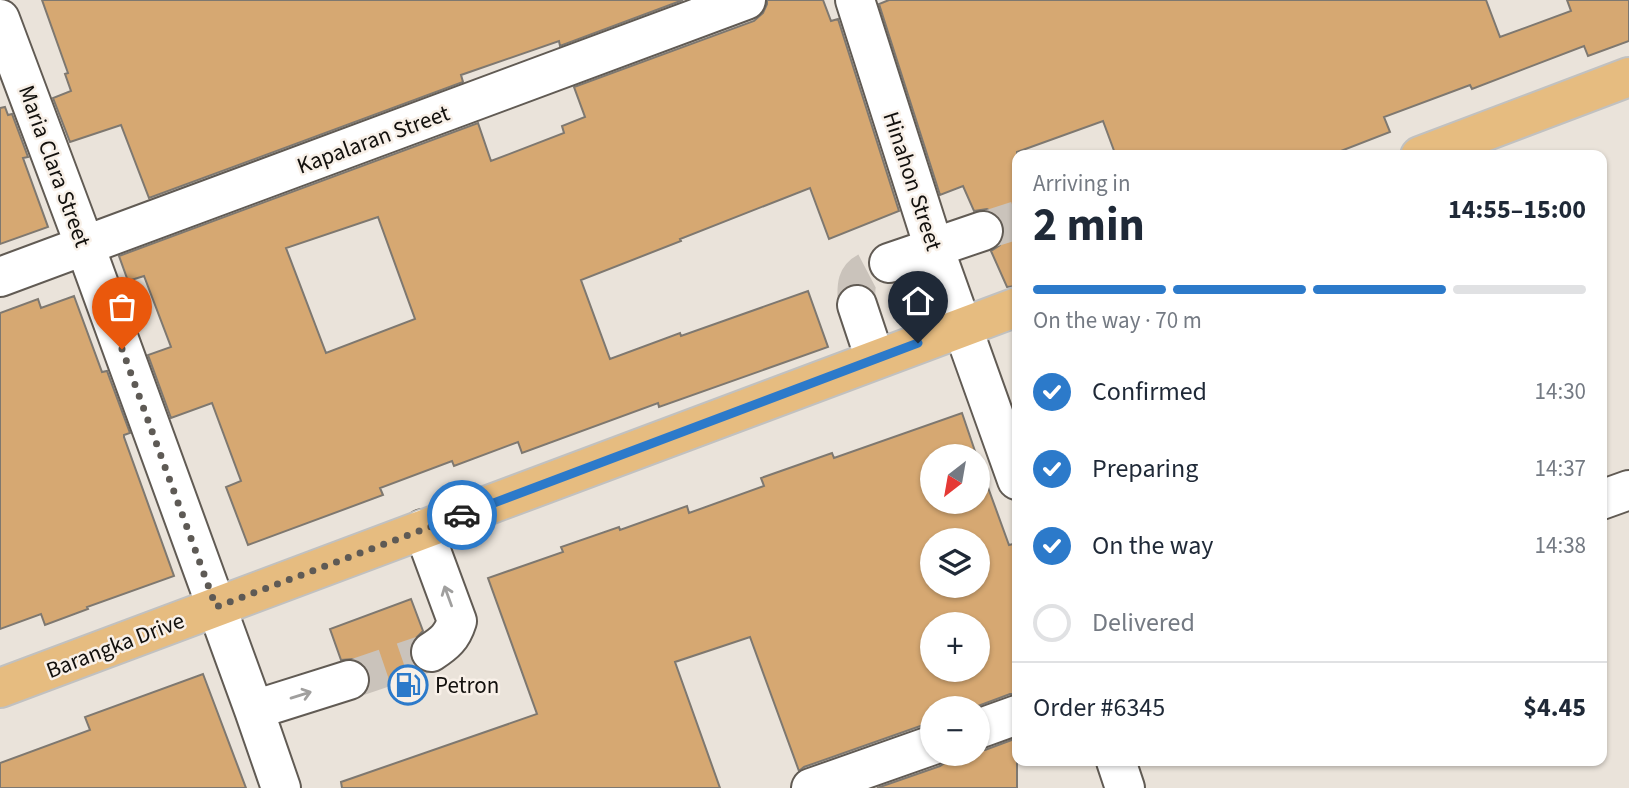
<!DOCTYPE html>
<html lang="en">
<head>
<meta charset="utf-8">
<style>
	:root { --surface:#fff; --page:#f2f2f3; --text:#1f2937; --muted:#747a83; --line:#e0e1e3; --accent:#2c7aca }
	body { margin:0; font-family:"Source Sans 3",sans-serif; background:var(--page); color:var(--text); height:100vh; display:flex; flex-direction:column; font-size:26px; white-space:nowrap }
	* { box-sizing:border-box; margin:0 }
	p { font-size:23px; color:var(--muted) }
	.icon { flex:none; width:38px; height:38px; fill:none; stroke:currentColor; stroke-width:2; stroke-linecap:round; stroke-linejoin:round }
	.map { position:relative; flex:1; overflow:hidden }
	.sheet { position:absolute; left:1012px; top:150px; width:595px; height:616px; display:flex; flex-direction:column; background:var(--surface); border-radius:14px; box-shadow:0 2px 5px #0004 }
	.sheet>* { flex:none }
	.needle { width:46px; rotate:211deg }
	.fabs { position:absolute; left:920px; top:444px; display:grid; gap:14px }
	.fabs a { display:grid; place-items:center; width:70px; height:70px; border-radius:50%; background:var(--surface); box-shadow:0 2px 5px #0004; font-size:35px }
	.pin { position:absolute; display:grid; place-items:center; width:60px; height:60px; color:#fff; margin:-72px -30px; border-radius:50% 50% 50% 0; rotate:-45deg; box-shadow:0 0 7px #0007 }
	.pin .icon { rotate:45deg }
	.courier { position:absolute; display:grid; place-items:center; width:70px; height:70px; margin:-35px; border:5px solid #2c7aca; border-radius:50%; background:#fff; color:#222; box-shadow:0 2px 9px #0007 }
	.overview em { font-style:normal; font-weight:700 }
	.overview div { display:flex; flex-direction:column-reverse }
	.overview { display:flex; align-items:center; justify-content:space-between; height:119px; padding:0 21px }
	h1 { font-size:46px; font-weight:700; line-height:52px }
	.bar { display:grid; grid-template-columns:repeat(4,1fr); gap:10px 7px; align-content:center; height:84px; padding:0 21px }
	.bar i { height:9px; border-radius:5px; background:var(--line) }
	.bar .active { background:var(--accent) }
	.bar p { grid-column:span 4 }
	.line { display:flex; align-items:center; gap:18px; padding:0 21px; border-top:2px solid var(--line) }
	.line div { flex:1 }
	ol { padding:0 21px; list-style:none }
	li { display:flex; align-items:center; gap:21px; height:77px }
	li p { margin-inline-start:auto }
	li .icon { padding:7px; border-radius:50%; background:var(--accent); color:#fff; stroke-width:4 }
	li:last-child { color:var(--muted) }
	li i { width:38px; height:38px; border:4px solid var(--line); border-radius:50% }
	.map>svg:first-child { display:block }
</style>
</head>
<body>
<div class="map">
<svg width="1629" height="788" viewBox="0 0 1629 788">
	<rect width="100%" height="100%" fill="#eae3da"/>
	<!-- building -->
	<path fill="#d6a872" stroke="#7e7870" stroke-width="2" fill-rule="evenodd" d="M 42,0 L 683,0 L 560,46 L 559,41 L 461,75 L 463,82 L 149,198 L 121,125 L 70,142 L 53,98 L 71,91 L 65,74 L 68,73 Z
		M 767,0 L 823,0 L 831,21 L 838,19 L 899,211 L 829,239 L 810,188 L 680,239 L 681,241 L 581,280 L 610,359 L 680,333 L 681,336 L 808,291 L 828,347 L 659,407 L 658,403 L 522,453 L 518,442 L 454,466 L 452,461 L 380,488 L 383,495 L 248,545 L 226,487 L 241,481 L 212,403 L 171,418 L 148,355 L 171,347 L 144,276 L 128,281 L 119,256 L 478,123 L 491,161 L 564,133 L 562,126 L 585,117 L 574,87 L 754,21 L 763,13 L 767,4 ZM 378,217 L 415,319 L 326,353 L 286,248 Z
		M 889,0 L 1486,0 L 1500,37 L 1571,11 L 1567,0 L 1629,0 L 1629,41 L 1588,56 L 1584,46 L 1472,89 L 1470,85 L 1384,117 L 1390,132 L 1328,156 L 1116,156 L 1103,121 L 1017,152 L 1017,286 L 1007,287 L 991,251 L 1000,245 L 1004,235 L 1003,223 L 998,215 L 987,209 L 974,211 L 963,186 L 940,195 L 879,4 Z
		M 5,107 L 8,115 L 12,114 L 28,157 L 23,158 L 48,227 L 0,244 L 0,108 Z
		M 74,296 L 102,372 L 107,371 L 130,433 L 124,435 L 124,437 L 174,576 L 87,607 L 88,609 L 45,625 L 41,614 L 0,629 L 0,313 L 38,299 L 41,308 Z
		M 962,413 L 977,457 L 933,457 L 933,502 L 978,502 L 978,460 L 1009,545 L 1017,543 L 1017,694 L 1010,694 L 970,709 L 933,709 L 933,724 L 926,724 L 804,767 L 799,771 L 750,637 L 675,662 L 720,788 L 342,788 L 341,782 L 537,714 L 488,578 L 563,552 L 561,547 L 619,527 L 620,530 L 687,506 L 689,513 L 764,486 L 761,478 L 832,453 L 834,458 ZM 933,541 L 978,541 L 978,586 L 933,586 ZM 933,625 L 978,625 L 978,670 L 933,670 Z
		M 411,599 L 423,631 L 412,642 L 409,653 L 412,663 L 418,669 L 369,687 L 370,674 L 364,664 L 353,659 L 341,660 L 330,629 Z
		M 203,674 L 246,788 L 0,788 L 0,763 L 90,730 L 85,717 Z
		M 1017,738 L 1017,788 L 877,788 L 940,766 L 949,760 L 952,754 L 978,754 L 978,750 L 985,750 Z"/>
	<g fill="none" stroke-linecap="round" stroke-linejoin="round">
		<!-- minor-tunnel -->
		<path stroke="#cac3bb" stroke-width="38" stroke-dasharray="38 19" stroke-linecap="butt" d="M 983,231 L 1017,220
			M 857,305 C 854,272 861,273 889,263
			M 349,680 L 431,652"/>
		<!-- minor casing -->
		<g stroke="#615b54" stroke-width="42">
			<path id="minor" d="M 855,0 L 934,248 L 1017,480
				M 0,19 L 85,246 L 254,710 L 281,788
				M 889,263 L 983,231
				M 0,277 L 746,0
				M 857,305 L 875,359
				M 1601,500 L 1629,490
				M 423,529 L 457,621 C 452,637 445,643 431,652
				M 254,710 L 349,680
				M 978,729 L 1017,715
				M 1116,761 L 1125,788
				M 811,788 L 933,745"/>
		</g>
		<!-- major casing -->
		<g stroke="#c1c1c0" stroke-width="42">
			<path id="major" d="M 1420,156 L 1629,77
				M 0,688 L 1017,307"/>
		</g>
		<!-- minor -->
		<use href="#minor" stroke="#fff" stroke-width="38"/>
		<!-- major -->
		<use href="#major" stroke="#e6bc80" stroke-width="38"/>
	</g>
	<!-- one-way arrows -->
	<defs><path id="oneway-shaft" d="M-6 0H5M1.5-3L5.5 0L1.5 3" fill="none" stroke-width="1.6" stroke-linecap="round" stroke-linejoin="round" transform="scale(1.75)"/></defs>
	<g stroke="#a09f9e">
		<use href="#oneway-shaft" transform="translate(448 596) rotate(-110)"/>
		<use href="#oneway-shaft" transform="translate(301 695) rotate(-17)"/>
	</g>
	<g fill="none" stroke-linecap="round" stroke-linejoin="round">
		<!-- done -->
		<path stroke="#5e5a55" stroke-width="7" stroke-dasharray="0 12.6" d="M 122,349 L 216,607 L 462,515"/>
		<!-- route -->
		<path stroke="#2c7aca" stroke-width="9" d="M 462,515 L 918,343"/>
	</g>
	<!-- icons -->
	<defs>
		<g id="fuel-ring" transform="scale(2.0125)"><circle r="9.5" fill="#f8f0e8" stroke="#2c7aca" stroke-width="1.5"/><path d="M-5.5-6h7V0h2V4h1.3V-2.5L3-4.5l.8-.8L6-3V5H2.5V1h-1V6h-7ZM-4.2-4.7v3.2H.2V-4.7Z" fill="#2c7aca"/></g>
	</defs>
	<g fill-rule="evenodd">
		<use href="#fuel-ring" x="408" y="685"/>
	</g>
	<g text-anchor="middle" stroke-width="5" stroke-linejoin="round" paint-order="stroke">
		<!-- street labels -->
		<g font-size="23" fill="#12100d" stroke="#f8f0e8">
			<text transform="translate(373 139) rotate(-20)" y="8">Kapalaran Street</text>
			<text transform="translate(55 166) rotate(70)" y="8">Maria Clara Street</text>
			<text transform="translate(913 181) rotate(72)" y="8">Hinahon Street</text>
			<text transform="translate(115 645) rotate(-21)" y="8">Barangka Drive</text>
		</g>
		<!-- poi labels -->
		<g font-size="23" fill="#12100d" stroke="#f8f0e8" text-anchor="start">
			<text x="435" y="693">Petron</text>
		</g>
	</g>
</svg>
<div class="fabs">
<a><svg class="needle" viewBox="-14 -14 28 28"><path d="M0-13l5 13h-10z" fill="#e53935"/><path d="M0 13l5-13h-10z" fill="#747a83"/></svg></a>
<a><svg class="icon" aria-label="layers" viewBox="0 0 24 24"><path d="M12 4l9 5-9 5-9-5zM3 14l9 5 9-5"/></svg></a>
<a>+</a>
<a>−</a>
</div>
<div class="pin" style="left:122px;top:349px;background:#ea580c"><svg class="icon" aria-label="bag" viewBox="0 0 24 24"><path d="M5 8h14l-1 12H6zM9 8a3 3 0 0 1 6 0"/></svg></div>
<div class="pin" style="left:918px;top:343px;background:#1f2937"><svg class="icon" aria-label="home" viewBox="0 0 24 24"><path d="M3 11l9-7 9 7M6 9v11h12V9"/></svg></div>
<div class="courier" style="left:462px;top:515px"><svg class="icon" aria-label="car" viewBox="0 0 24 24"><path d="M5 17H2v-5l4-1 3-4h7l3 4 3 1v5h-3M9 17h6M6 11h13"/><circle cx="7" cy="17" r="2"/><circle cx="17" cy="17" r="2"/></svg></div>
<section class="sheet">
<div class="overview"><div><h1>2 min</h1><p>Arriving in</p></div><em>14:55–15:00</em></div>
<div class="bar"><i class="active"></i><i class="active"></i><i class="active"></i><i></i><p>On the way · 70 m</p></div>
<ol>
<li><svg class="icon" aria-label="check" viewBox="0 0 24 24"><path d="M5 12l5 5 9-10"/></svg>Confirmed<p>14:30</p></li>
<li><svg class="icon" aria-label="check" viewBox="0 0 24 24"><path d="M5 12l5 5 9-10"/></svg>Preparing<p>14:37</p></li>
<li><svg class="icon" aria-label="check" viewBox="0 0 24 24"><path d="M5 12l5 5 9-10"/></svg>On the way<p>14:38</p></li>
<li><i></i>Delivered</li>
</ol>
<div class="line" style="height:91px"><div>Order #6345</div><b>$4.45</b></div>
</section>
</div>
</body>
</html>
